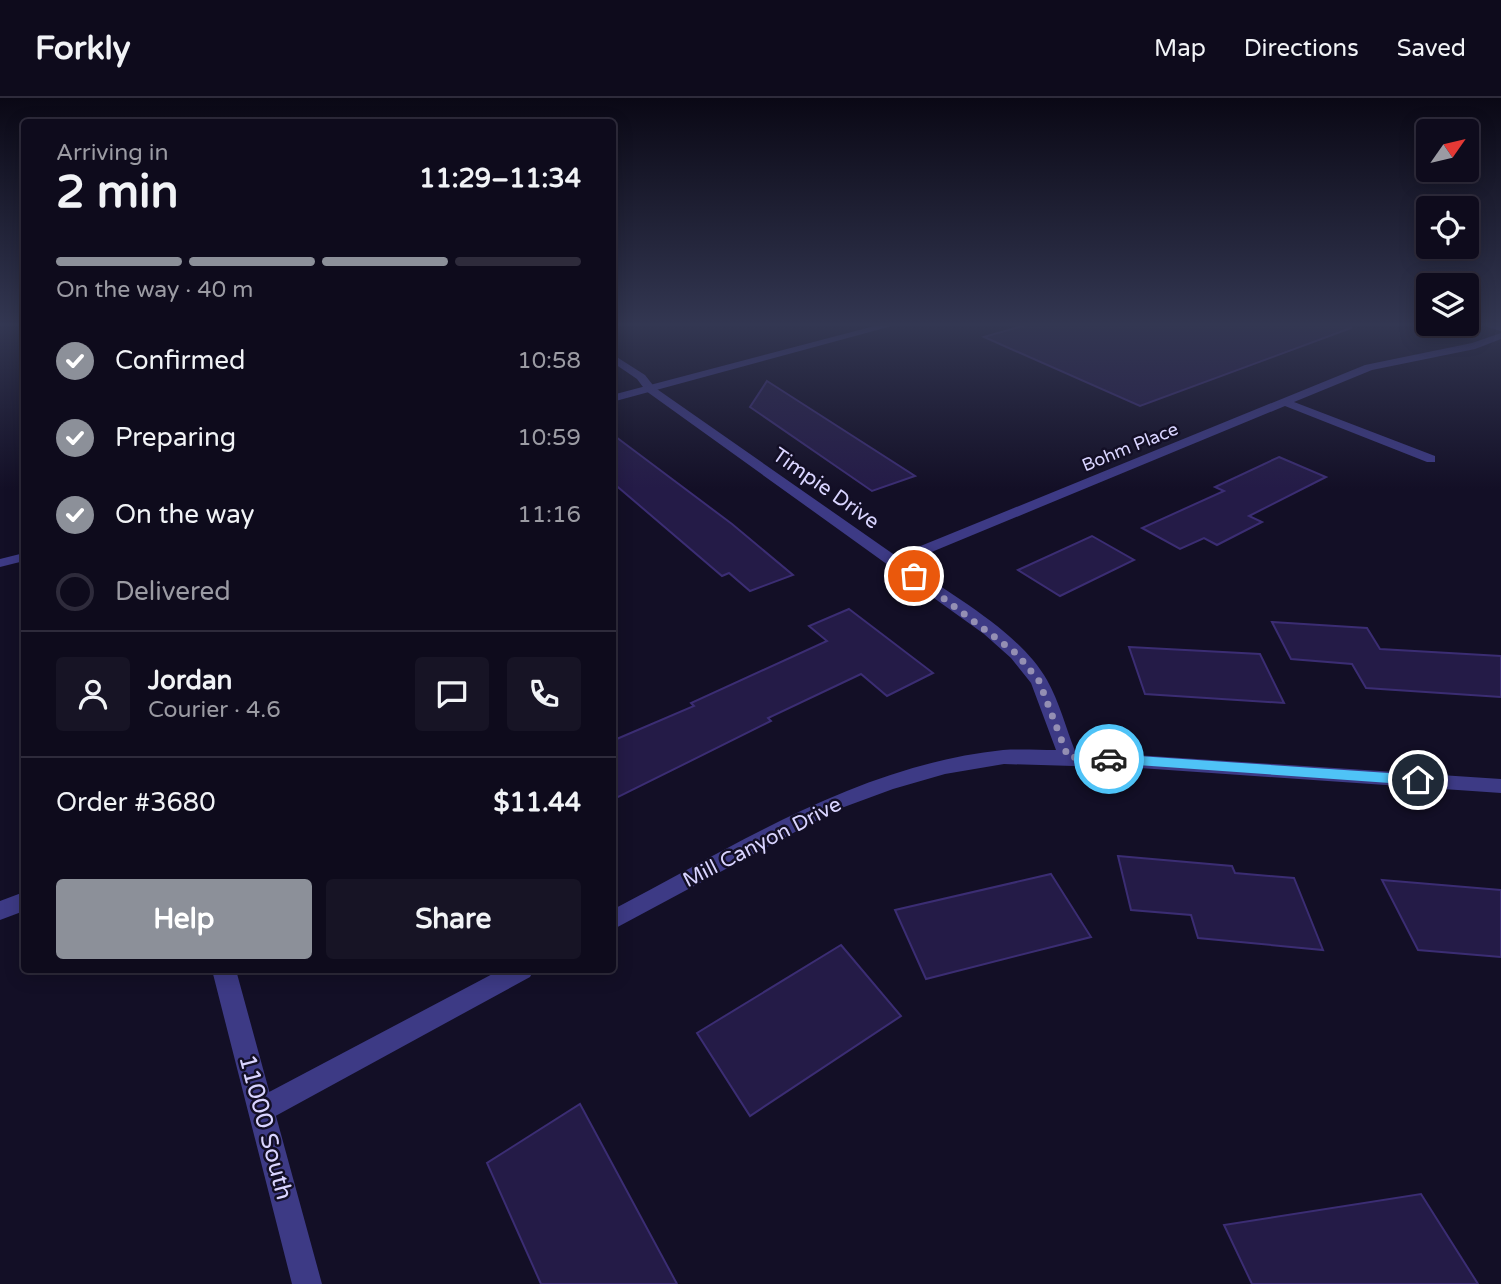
<!DOCTYPE html>
<html lang="en">
<head>
<meta charset="utf-8">
<style>
	:root { --surface:#0e0b1c; --page:#171425; --text:#f1f3f6; --muted:#9b9ba3; --line:#2e2b3b; --accent:#8c9099 }
	body { margin:0; font-family:"Varela Round",sans-serif; background:var(--page); color:var(--text); height:100vh; display:flex; flex-direction:column; font-size:26px; white-space:nowrap }
	* { box-sizing:border-box; margin:0 }
	p { font-size:23px; color:var(--muted) }
	.icon { flex:none; width:38px; height:38px; fill:none; stroke:currentColor; stroke-width:2; stroke-linecap:round; stroke-linejoin:round }
	.map { position:relative; flex:1; overflow:hidden }
	.panel { position:absolute; left:21px; top:21px; width:595px; height:854px; display:flex; flex-direction:column; background:var(--surface); border-radius:7px; box-shadow:0 4px 18px #0003,0 0 0 2px var(--line) }
	.panel>* { flex:none }
	.needle { width:46px; rotate:56deg }
	.tools { position:absolute; left:1416px; top:21px; display:grid; gap:14px }
	.tools a { display:grid; place-items:center; width:63px; height:63px; border-radius:7px; background:var(--surface); box-shadow:0 4px 18px #0003,0 0 0 2px var(--line); font-size:35px }
	.pin { position:absolute; display:grid; place-items:center; width:60px; height:60px; color:#fff; margin:-30px; border:4px solid #fff; border-radius:50%; box-shadow:0 2px 7px #0007 }
	.courier { position:absolute; display:grid; place-items:center; width:70px; height:70px; margin:-35px; border:5px solid #4fc3f7; border-radius:50%; background:#fff; color:#222; box-shadow:0 2px 9px #0007 }
	.head em { font-style:normal; font-weight:800 }
	.head div { display:flex; flex-direction:column-reverse }
	.head { display:flex; align-items:center; justify-content:space-between; height:119px; padding:0 35px }
	h1 { font-size:46px; font-weight:800; line-height:52px }
	.bar { display:grid; grid-template-columns:repeat(4,1fr); gap:10px 7px; align-content:center; height:84px; padding:0 35px }
	.bar i { height:9px; border-radius:5px; background:var(--line) }
	.bar .current { background:var(--accent) }
	.bar p { grid-column:span 4 }
	.line { display:flex; align-items:center; gap:18px; padding:0 35px; border-top:2px solid var(--line) }
	.line div { flex:1 }
	.round { display:grid; place-items:center; flex:none; width:74px; height:74px; border-radius:7px; background:var(--page) }
	ol { padding:0 35px; list-style:none }
	li { display:flex; align-items:center; gap:21px; height:77px }
	li p { margin-inline-start:auto }
	li .icon { padding:7px; border-radius:50%; background:var(--accent); color:#fff; stroke-width:4 }
	li:last-child { color:var(--muted) }
	li i { width:38px; height:38px; border:4px solid var(--line); border-radius:50% }
	.action { display:flex; gap:14px; margin-top:auto; padding:14px 35px }
	.action a { flex:1; height:80px; border-radius:7px; background:var(--accent); color:#fff; font-size:28px; font-weight:800; line-height:80px; text-align:center }
	.action a+a { background:var(--page); color:var(--text) }
	header { display:flex; align-items:center; gap:42px; box-sizing:border-box; height:98px; padding:0 35px; background:var(--surface); border-bottom:2px solid var(--line) }
	header strong { font-size:33px }
	nav { display:flex; gap:38px; margin-inline-start:auto; font-size:24px }
	.map>svg:first-child { display:block }
</style>
</head>
<body>
<header>
<strong>Forkly</strong>
<nav><a>Map</a><a>Directions</a><a>Saved</a></nav>
</header>
<div class="map">
<svg width="1501" height="1186" viewBox="0 0 1501 1186">
	<rect width="100%" height="100%" fill="#130f26"/>
	<!-- building -->
	<path fill="#241b47" stroke="#3b2d73" stroke-width="2" d="M 1033,225 L 1351,225 L 1351,230 L 1140,308 L 984,239 Z
		M 767,283 L 915,378 L 872,393 L 750,309 Z
		M 612,336 L 732,426 L 793,477 L 750,493 L 729,475 L 722,478 L 612,384 Z
		M 1279,359 L 1326,379 L 1249,418 L 1262,424 L 1217,447 L 1204,440 L 1180,451 L 1142,430 L 1224,393 L 1215,389 Z
		M 1092,438 L 1134,462 L 1060,498 L 1018,472 Z
		M 849,511 L 933,575 L 887,598 L 861,576 L 768,620 L 771,623 L 612,702 L 612,643 L 694,608 L 691,605 L 827,543 L 809,528 Z
		M 1272,524 L 1367,530 L 1380,551 L 1501,558 L 1501,599 L 1366,590 L 1352,566 L 1291,561 Z
		M 1129,549 L 1260,556 L 1284,605 L 1145,596 Z
		M 1118,758 L 1232,768 L 1235,775 L 1294,780 L 1323,852 L 1198,840 L 1191,817 L 1131,812 Z
		M 1051,776 L 1091,839 L 926,881 L 895,812 Z
		M 1382,782 L 1501,792 L 1501,859 L 1418,852 Z
		M 841,847 L 901,918 L 750,1018 L 697,935 Z
		M 580,1006 L 677,1186 L 541,1186 L 487,1065 Z
		M 1421,1096 L 1478,1186 L 1252,1186 L 1224,1127 Z"/>
	<g fill="none" stroke-linecap="round" stroke-linejoin="round">
		<!-- service -->
		<path fill="#3d3a85" fill-rule="evenodd" d="M 612,256 L 645,277 L 656,291 L 654,293 L 646,293 L 637,281 L 612,264 Z
			M 24,794 L 24,813 L 0,822 L 0,803 Z"/>
		<!-- minor -->
		<path fill="#3d3a85" fill-rule="evenodd" d="M 1479,225 L 1501,227 L 1501,233 L 1481,227 Z
			M 1501,235 L 1501,241 L 1475,251 L 1372,272 L 1294,304 L 1435,358 L 1435,364 L 1427,364 L 1285,308 L 905,465 C 950,496 1020,534 1047,582 C 1059,603 1066,630 1075,653 L 1501,681 L 1501,695 L 1140,670 L 1004,666 L 945,676 L 893,691 L 836,712 L 612,832 L 612,812 C 736,747 860,667 1003,652 C 1020,651 1039,652 1056,652 L 1031,585 L 1011,560 L 984,536 L 646,293 L 646,289 L 654,289 L 896,458 L 1365,267 L 1472,245 Z
			M 500,872 L 534,872 L 530,879 L 270,1021 L 261,1025 L 252,1021 L 248,1012 L 252,1003 Z"/>
		<!-- tertiary -->
		<path fill="#3d3a85" fill-rule="evenodd" d="M 886,225 L 903,225 L 612,304 L 612,297 Z
			M 24,455 L 24,463 L 0,469 L 0,461 Z
			M 212,872 L 236,872 L 322,1186 L 292,1186 Z"/>
	</g>
	<!-- sky -->
	<linearGradient id="sky" x2="0" y2="1"><stop stop-color="#0a0815"/><stop offset="0.58" stop-color="#333752"/><stop offset="1" stop-color="#333752" stop-opacity="0"/></linearGradient>
	<rect width="1501" height="391" fill="url(#sky)"/>
	<!-- route -->
	<path fill="#4fc3f7" d="M 1109,656 L 1418,677 L 1424,682 L 1418,687 L 1109,665 L 1103,661 Z"/>
	<g fill="none" stroke-linecap="round" stroke-linejoin="round">
		<!-- done -->
		<path stroke="#948fb3" stroke-width="7" stroke-dasharray="0 12.6" d="M 914,478 L 1017,556 L 1039,583 L 1068,659 L 1109,661"/>
	</g>
	<g text-anchor="middle" stroke-width="5" stroke-linejoin="round" paint-order="stroke">
		<!-- far-street labels -->
		<g font-size="18" fill="#d9d4ff" stroke="#130f26">
			<text transform="translate(1130 349) rotate(-22)" y="6">Bohm Place</text>
		</g>
		<!-- street labels -->
		<g font-size="21" fill="#d9d4ff" stroke="#130f26">
			<text transform="translate(826 390) rotate(35)" y="7">Timpie Drive</text>
			<text transform="translate(762 744) rotate(-27)" y="7">Mill Canyon Drive</text>
		</g>
		<!-- near-street labels -->
		<g font-size="24" fill="#d9d4ff" stroke="#130f26">
			<text transform="translate(266 1029) rotate(75)" y="8">11000 South</text>
		</g>
	</g>
</svg>
<div class="tools">
<a><svg class="needle" viewBox="-14 -14 28 28"><path d="M0-13l5 13h-10z" fill="#e53935"/><path d="M0 13l5-13h-10z" fill="#9b9ba3"/></svg></a>
<a><svg class="icon" aria-label="locate" viewBox="0 0 24 24"><circle cx="12" cy="12" r="6"/><path d="M12 2v4M12 18v4M2 12h4M18 12h4"/></svg></a>
<a><svg class="icon" aria-label="layers" viewBox="0 0 24 24"><path d="M12 4l9 5-9 5-9-5zM3 14l9 5 9-5"/></svg></a>
</div>
<div class="pin" style="left:914px;top:478px;background:#ea580c"><svg class="icon" aria-label="bag" viewBox="0 0 24 24"><path d="M5 8h14l-1 12H6zM9 8a3 3 0 0 1 6 0"/></svg></div>
<div class="pin" style="left:1418px;top:682px;background:#1f2937"><svg class="icon" aria-label="home" viewBox="0 0 24 24"><path d="M3 11l9-7 9 7M6 9v11h12V9"/></svg></div>
<div class="courier" style="left:1109px;top:661px"><svg class="icon" aria-label="car" viewBox="0 0 24 24"><path d="M5 17H2v-5l4-1 3-4h7l3 4 3 1v5h-3M9 17h6M6 11h13"/><circle cx="7" cy="17" r="2"/><circle cx="17" cy="17" r="2"/></svg></div>
<section class="panel">
<div class="head"><div><h1>2 min</h1><p>Arriving in</p></div><em>11:29–11:34</em></div>
<div class="bar"><i class="current"></i><i class="current"></i><i class="current"></i><i></i><p>On the way · 40 m</p></div>
<ol>
<li><svg class="icon" aria-label="check" viewBox="0 0 24 24"><path d="M5 12l5 5 9-10"/></svg>Confirmed<p>10:58</p></li>
<li><svg class="icon" aria-label="check" viewBox="0 0 24 24"><path d="M5 12l5 5 9-10"/></svg>Preparing<p>10:59</p></li>
<li><svg class="icon" aria-label="check" viewBox="0 0 24 24"><path d="M5 12l5 5 9-10"/></svg>On the way<p>11:16</p></li>
<li><i></i>Delivered</li>
</ol>
<div class="line" style="height:126px"><a class="round"><svg class="icon" aria-label="person" viewBox="0 0 24 24"><circle cx="12" cy="8" r="4"/><path d="M4 21q1-7 8-7t8 7"/></svg></a><div><b>Jordan</b><p>Courier · 4.6</p></div><a class="round"><svg class="icon" aria-label="chat" viewBox="0 0 24 24"><path d="M4 5h16v11H9l-5 4z"/></svg></a><a class="round"><svg class="icon" aria-label="phone" viewBox="0 0 24 24"><path d="M5 4h4l2 5-3 2q2 4 5 5l2-3 5 2v4C11 20 4 13 5 4z"/></svg></a></div>
<div class="line" style="height:91px"><div>Order #3680</div><b>$11.44</b></div>
<div class="action"><a>Help</a><a>Share</a></div>
</section>
</div>
</body>
</html>
